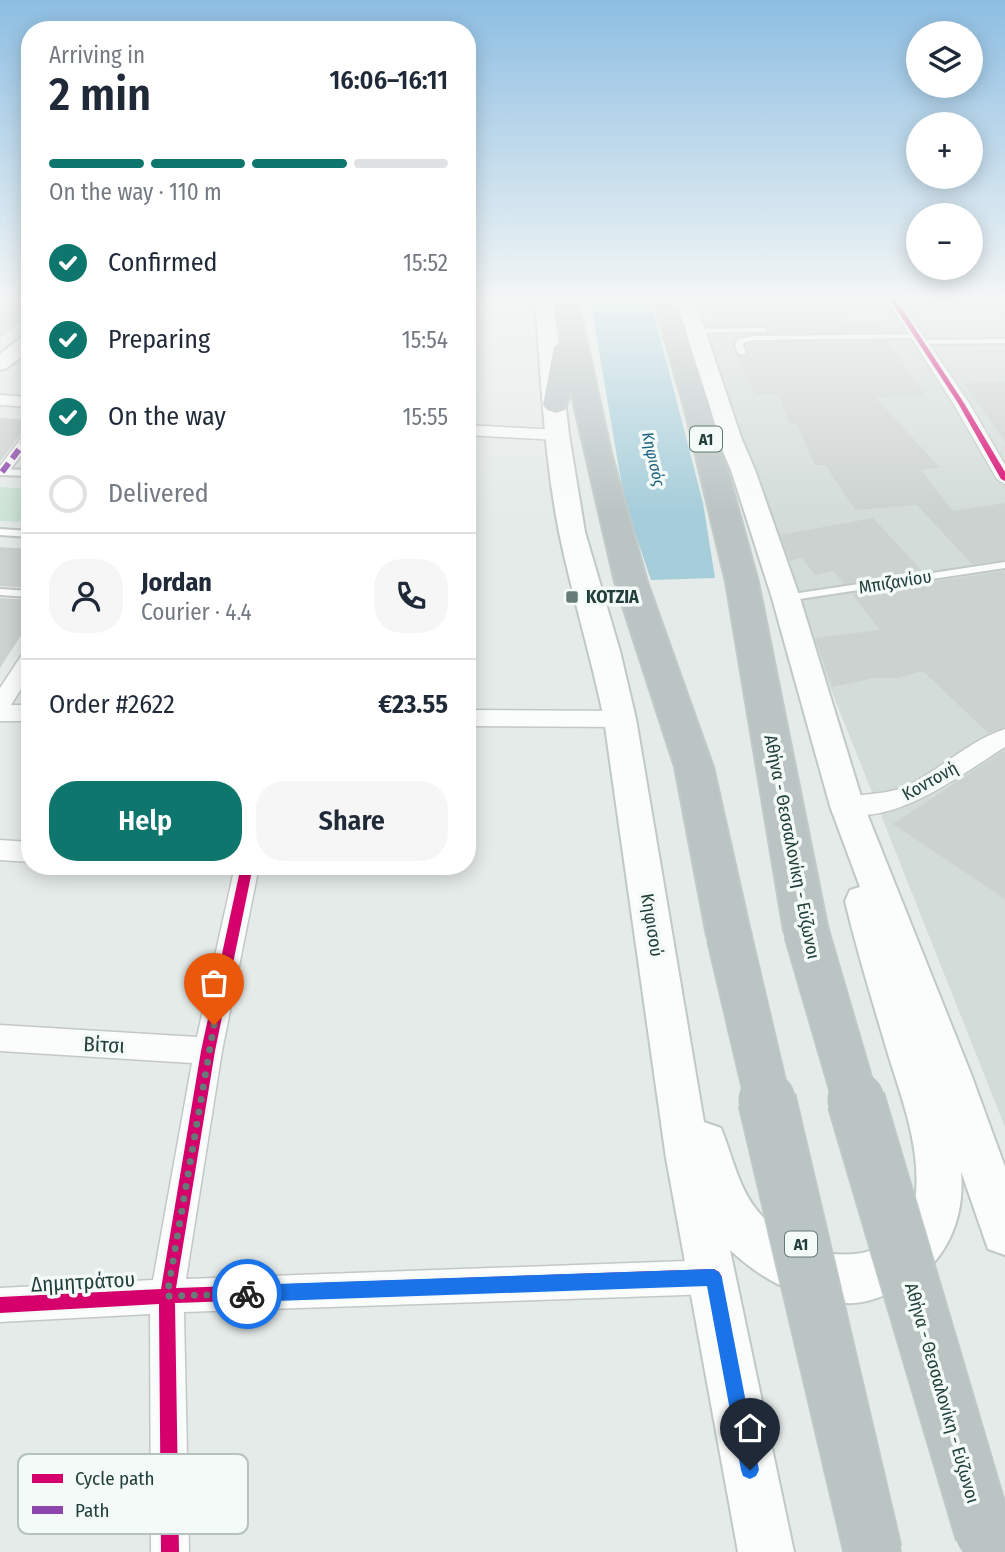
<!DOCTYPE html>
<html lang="en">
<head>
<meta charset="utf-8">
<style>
	:root { --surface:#fff; --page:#f6f6f7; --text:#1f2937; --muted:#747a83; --line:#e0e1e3; --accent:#0f766e }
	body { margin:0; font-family:"Fira Sans Condensed",sans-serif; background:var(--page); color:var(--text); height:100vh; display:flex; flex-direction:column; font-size:26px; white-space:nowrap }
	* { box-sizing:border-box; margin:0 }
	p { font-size:23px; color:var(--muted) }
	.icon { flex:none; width:38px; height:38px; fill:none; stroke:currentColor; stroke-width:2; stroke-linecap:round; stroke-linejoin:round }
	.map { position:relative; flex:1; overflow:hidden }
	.drawer { position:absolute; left:21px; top:21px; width:455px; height:854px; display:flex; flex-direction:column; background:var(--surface); border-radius:28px; box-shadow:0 4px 18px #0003 }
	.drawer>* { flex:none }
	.controls { position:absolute; left:906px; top:21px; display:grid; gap:14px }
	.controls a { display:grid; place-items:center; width:77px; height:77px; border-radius:50%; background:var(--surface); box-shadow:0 4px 18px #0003; font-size:35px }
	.pin { position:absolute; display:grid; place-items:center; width:60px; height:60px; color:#fff; margin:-72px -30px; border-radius:50% 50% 50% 0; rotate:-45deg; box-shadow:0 0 7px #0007 }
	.pin .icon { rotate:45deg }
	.courier { position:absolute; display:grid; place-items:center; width:70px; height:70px; margin:-35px; border:5px solid #1a73e8; border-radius:50%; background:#fff; color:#222; box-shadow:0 2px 9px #0007 }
	.head em { font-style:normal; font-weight:600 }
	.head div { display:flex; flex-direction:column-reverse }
	.head { display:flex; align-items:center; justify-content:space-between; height:119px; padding:0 28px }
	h1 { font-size:46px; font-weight:600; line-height:52px }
	.bar { display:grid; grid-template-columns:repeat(4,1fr); gap:10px 7px; align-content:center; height:84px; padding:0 28px }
	.bar i { height:9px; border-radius:5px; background:var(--line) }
	.bar .on { background:var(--accent) }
	.bar p { grid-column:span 4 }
	.line { display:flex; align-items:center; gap:18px; padding:0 28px; border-top:2px solid var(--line) }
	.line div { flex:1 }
	.round { display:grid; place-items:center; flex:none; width:74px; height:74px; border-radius:28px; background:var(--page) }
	ol { padding:0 28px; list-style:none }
	li { display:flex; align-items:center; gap:21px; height:77px }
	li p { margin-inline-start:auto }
	li .icon { padding:7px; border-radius:50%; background:var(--accent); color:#fff; stroke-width:4 }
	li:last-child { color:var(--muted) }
	li i { width:38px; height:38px; border:4px solid var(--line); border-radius:50% }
	.primary-button { display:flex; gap:14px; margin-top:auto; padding:14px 28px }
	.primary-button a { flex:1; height:80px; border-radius:28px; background:var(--accent); color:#fff; font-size:28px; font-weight:600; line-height:80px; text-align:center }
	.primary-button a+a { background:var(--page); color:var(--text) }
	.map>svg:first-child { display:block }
</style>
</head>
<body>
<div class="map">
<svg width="1005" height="1552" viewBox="0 0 1005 1552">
	<rect width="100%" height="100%" fill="#e5ebe9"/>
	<!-- built -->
	<path fill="#d3dcd9" d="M 694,298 L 1005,298 L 1005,1127 L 782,566 Z"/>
	<!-- green -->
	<path fill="#cee4d7" d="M 0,487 L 30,489 L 30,509 L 20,522 L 0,521 Z"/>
	<!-- water -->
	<path fill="#a5cdda" d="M 590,298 L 650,298 L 703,503 L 715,578 L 651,580 L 625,504 Z"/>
	<!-- building -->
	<path fill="#ccd2d0" d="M 0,298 L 30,298 L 30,316 L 0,338 Z
		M 707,298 L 814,298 L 818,303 L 835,303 L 847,322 L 876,322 L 882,332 L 768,333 L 769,329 L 763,325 L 725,326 L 717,324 Z
		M 888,341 L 925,396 L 875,397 L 940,468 L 921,470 L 953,511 L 1005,503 L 1005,560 L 972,564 L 917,505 L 855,510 L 825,465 L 815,465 L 796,423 L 790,423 L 778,394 L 755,395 L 738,356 L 747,355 L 746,345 L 754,343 Z
		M 1005,382 L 1005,442 L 964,383 Z
		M 0,418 L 30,420 L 30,429 L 24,430 L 0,462 Z
		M 873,518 L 923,572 L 844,584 L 834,571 L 815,575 L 802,558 L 790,561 L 780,535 Z
		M 0,547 L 30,549 L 30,588 L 0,586 Z
		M 1005,571 L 1005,727 L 988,733 L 923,671 L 898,678 L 874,678 L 832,687 L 815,638 L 880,630 L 852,594 Z
		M 0,598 L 30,600 L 30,621 L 0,668 Z
		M 1005,750 L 1005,899 L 893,824 Z"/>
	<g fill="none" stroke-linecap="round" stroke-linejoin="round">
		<!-- service casing -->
		<g stroke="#c2c8c6" stroke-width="4">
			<path id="service" d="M 999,298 L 1005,298 L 1005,304 L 1003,303 Z
				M 467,300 L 501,301 L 505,303 L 501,305 L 467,304 Z
				M 763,328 L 767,330 L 766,332 L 696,333 L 692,331 L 696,329 Z
				M 917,334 L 920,334 L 920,338 L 754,340 L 744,343 L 743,345 L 746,353 L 742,355 L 738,353 L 735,345 L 738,339 L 754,336 Z
				M 1005,339 L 1005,343 L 921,344 L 917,342 L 921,340 Z
				M 0,469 L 30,470 L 30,476 L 0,475 Z
				M 0,529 L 30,531 L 30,537 L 0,535 Z
				M 1005,562 L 1005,568 L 786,601 L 781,598 L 786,595 Z
				M 0,589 L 30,591 L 30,597 L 0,595 Z"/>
		</g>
		<!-- pedestrian casing -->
		<g stroke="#c2c8c6" stroke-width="3">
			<path id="pedestrian" d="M 30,431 L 30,444 L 6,475 L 0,475 L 0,466 L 26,432 Z"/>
		</g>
		<!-- minor casing -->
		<g stroke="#c2c8c6" stroke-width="3">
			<path id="minor" d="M 886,298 L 898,298 L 969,403 L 1005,465 L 1005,484 L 997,479 L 953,403 Z
				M 0,395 L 30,397 L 30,407 L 0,405 Z
				M 467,425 L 557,430 L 565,435 L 557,440 L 467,435 Z
				M 30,651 L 30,675 L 11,705 L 30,705 L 30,721 L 0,721 L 0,688 L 23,653 Z
				M 467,710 L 620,711 L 628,714 L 631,719 L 628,724 L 620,727 L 467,726 Z
				M 1005,729 L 1005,747 C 962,774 891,829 839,812 L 835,806 L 839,800 C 862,792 885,796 907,786 C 940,770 970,740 1005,729 Z
				M 0,840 L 30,842 L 30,862 L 0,860 Z
				M 235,866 L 259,866 L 222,1051 L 186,1279 L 714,1260 L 726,1265 L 731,1277 L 726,1289 L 714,1294 L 184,1312 L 189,1552 L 151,1552 L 150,1314 L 0,1322 L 0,1288 L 153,1280 L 192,1063 L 0,1051 L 0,1025 L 197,1037 Z"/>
		</g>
		<!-- secondary casing -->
		<g stroke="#c1c9c7" stroke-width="4">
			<path id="secondary" d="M 535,298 L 553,298 L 569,435 L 585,532 L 620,651 L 636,719 L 704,1122 L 721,1128 C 734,1160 739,1193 764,1218 C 776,1230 792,1242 807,1248 C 854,1265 912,1250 916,1193 C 920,1146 902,1099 888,1054 C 873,1003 857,952 845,901 L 850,890 L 860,887 L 830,806 L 772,598 L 731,470 L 718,440 L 676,298 L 694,298 L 742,440 L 755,470 L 800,598 L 864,806 L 971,1074 L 1005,1167 L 1005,1255 L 988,1249 L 961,1171 C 966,1226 940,1275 887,1294 C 874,1300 860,1304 845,1303 C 802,1302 761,1279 730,1250 L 794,1552 L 738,1552 L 666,1158 L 604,719 C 591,656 572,595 559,532 C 544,455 541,376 535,298 Z
				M 30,334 L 30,350 L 7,368 L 0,370 L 0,354 L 23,336 Z"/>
		</g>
		<!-- motorway casing -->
		<g stroke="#c1cac8" stroke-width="4">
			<path id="motorway" d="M 555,298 L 577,298 L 611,453 L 647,582 L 713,767 L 751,936 L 745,949 L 729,955 L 713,949 L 707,936 L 675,767 L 615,582 L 571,391 L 565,410 L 556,413 L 547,410 L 543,405 L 554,347 L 561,341 Z
				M 653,298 L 675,298 L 711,410 L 758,582 L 828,931 L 822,944 L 806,950 L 790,944 L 784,931 L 726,582 L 685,410 Z"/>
		</g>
		<!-- service -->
		<use href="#service" fill="#fbfcfc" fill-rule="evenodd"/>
		<!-- pedestrian -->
		<use href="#pedestrian" fill="#fbfcfc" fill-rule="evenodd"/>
		<!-- minor -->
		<use href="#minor" fill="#fbfcfc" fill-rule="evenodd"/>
		<!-- secondary -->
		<use href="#secondary" fill="#fbfcfc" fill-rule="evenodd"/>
		<!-- motorway -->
		<use href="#motorway" fill="#bac4c3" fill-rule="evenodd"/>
		<!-- motorway-bridge-far1 casing -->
		<g stroke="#c1cac8" stroke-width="47" stroke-linecap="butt">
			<path id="motorway-bridge-far1" d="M 806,931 L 856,1102
				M 729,936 L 768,1102"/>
		</g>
		<!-- motorway-bridge casing -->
		<g stroke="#c1cac8" stroke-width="60" stroke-linecap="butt">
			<path id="motorway-bridge" d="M 767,1100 L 873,1552
				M 856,1100 L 984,1533"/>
		</g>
		<!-- motorway-bridge-far1 -->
		<use href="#motorway-bridge-far1" stroke="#bac4c3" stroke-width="44"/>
		<!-- motorway-bridge -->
		<use href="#motorway-bridge" stroke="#bac4c3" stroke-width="57"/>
		<!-- quiet -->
		<path stroke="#8e44ad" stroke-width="6" stroke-dasharray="11 6" stroke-linecap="butt" d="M 2,472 L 30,435"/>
		<!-- cycleway casing -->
		<g stroke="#f4faf7" stroke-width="5">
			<path id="cycleway" d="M 889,298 L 895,298 L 964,403 L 1005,472 L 1005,481 L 1001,479 L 958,403 Z
				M 241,866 L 253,866 L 215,1051 L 176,1288 L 714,1269 L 719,1272 L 722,1277 L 719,1282 L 714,1285 L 175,1303 L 179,1552 L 161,1552 L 159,1304 L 0,1313 L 0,1297 L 161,1289 L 201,1051 Z"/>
		</g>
		<!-- cycleway -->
		<use href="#cycleway" fill="#d6006c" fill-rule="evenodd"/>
	</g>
	<!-- sky -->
	<linearGradient id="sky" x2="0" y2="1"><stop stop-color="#8dbee2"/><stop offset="0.58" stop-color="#f3f6f5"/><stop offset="1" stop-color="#f3f6f5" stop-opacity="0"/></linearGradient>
	<rect width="1005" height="515" fill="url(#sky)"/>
	<!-- route -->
	<path fill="#1a73e8" d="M 713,1269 L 719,1272 L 722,1278 L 759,1470 L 756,1476 L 750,1479 L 743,1476 L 741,1470 L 707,1286 L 247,1302 L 241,1300 L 238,1294 L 241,1288 L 247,1285 Z"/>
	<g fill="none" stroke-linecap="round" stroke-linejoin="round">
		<!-- done -->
		<path stroke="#667c78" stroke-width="7" stroke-dasharray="0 12.6" d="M 214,1025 L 167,1296 L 247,1294"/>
	</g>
	<!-- markers -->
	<rect fill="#667c78" stroke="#f4faf7" stroke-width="2.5" x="565" y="590" width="14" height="14" rx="3.5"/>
	<g text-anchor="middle" stroke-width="7" stroke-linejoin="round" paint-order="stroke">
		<!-- shield labels -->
		<g fill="#f4faf7" stroke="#617873" stroke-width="2">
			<rect x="690" y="426.5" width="32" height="25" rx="5"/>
			<rect x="785" y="1231.5" width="32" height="25" rx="5"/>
		</g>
		<g font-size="16" font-weight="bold" fill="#22403b">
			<text x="706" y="445">Α1</text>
			<text x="801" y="1250">Α1</text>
		</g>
		<!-- far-water labels -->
		<g font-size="16" font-style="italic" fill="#19617f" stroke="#f4faf7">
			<text transform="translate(654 459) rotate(77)" y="6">Κηφισός</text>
		</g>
		<!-- street labels -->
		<g font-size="18" fill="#22403b" stroke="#f4faf7">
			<text transform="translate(895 582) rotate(-9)" y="6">Μπιζανίου</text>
			<text transform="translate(930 781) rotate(-29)" y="6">Κοντονή</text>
			<text transform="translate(792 847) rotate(79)" y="6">Αθήνα - Θεσσαλονίκη - Εύζωνοι</text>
			<text transform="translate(652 925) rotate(81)" y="6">Κηφισού</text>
			<text transform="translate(942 1393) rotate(74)" y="6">Αθήνα - Θεσσαλονίκη - Εύζωνοι</text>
		</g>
		<!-- poi labels -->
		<g font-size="18" font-weight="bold" fill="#22403b" stroke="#f4faf7" text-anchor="start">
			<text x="586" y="603">ΚΟΤΖΙΑ</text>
		</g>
		<!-- near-street labels -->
		<g font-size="21" fill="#22403b" stroke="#f4faf7">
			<text transform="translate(104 1045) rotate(3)" y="7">Βίτσι</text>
			<text transform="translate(83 1282) rotate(-3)" y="7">Δημητράτου</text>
		</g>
	</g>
	<!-- legend -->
	<rect x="18" y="1454" width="230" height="80" rx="10" fill="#f4faf7" stroke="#b5c2bf" stroke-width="2"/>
	<rect x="32" y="1474" width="31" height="9" fill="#d6006c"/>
	<rect x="32" y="1506" width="31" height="8" fill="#8e44ad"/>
	<g font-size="19" fill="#22403b">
		<text x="75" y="1485">Cycle path</text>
		<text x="75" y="1517">Path</text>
	</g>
</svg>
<div class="controls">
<a><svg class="icon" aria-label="layers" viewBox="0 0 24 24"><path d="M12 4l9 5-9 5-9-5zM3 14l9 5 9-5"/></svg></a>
<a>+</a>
<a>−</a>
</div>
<div class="pin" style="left:214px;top:1025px;background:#ea580c"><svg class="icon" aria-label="bag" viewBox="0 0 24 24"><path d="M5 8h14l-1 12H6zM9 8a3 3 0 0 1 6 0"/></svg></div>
<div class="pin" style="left:750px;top:1470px;background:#1f2937"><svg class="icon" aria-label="home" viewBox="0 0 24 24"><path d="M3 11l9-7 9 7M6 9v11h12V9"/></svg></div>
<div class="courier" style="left:247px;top:1294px"><svg class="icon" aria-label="bike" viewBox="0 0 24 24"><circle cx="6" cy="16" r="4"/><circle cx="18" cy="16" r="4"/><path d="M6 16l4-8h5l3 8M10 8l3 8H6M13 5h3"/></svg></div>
<section class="drawer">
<div class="head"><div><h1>2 min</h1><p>Arriving in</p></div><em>16:06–16:11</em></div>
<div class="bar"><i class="on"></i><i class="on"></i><i class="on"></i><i></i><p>On the way · 110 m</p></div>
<ol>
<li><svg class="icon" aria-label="check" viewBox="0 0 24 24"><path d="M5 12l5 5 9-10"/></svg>Confirmed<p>15:52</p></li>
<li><svg class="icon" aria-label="check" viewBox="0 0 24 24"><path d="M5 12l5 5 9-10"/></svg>Preparing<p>15:54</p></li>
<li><svg class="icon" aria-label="check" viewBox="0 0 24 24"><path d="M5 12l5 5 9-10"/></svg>On the way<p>15:55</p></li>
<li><i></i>Delivered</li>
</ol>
<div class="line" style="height:126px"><a class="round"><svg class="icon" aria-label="person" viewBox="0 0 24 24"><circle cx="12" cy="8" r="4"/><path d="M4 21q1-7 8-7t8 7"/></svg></a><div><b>Jordan</b><p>Courier · 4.4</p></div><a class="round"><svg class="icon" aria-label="phone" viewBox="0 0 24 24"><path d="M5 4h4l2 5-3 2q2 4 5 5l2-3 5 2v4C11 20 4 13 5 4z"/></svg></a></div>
<div class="line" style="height:91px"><div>Order #2622</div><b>€23.55</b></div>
<div class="primary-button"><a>Help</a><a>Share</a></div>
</section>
</div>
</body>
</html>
